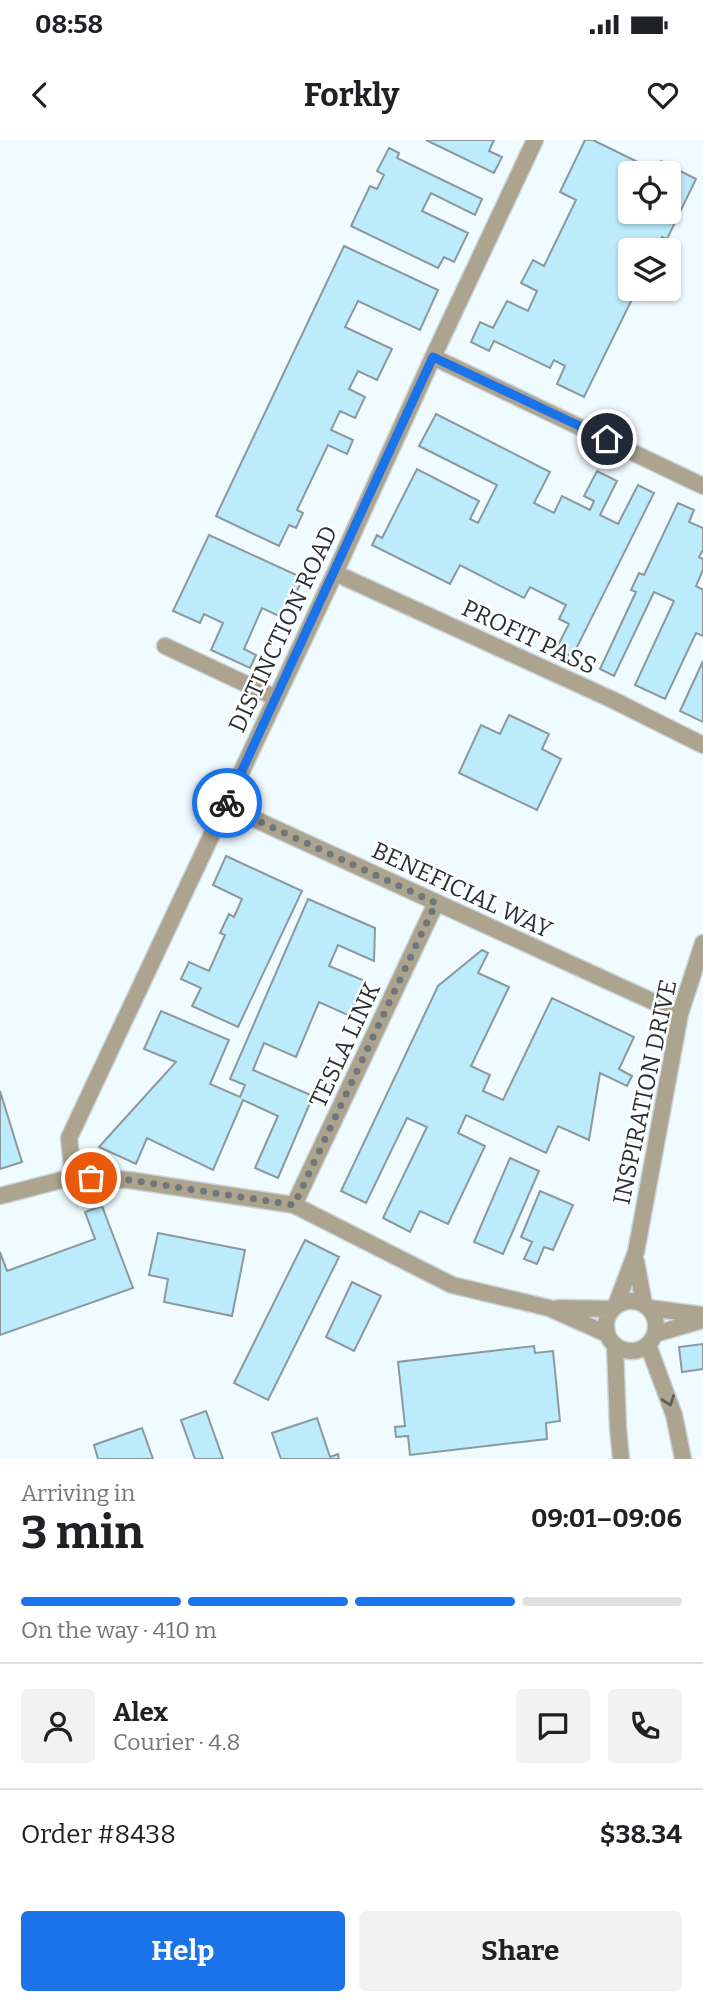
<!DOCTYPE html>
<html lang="en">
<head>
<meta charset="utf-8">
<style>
	:root { --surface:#fff; --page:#f2f2f2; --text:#202124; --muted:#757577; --line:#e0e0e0; --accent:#1a73e8 }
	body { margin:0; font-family:Bitter,serif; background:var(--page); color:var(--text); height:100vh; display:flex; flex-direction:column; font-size:26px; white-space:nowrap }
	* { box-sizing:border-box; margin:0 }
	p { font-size:23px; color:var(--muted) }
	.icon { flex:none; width:38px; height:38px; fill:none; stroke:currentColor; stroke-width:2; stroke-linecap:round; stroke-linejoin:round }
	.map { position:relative; height:1319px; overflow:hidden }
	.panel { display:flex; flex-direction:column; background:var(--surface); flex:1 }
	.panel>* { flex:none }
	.buttons { position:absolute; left:618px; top:21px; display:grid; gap:14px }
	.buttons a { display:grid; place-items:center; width:63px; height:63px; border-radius:7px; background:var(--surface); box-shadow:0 2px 5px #0004; font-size:35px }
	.pin { position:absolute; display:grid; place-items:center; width:60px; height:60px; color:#fff; margin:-30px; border:4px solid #fff; border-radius:50%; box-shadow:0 2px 7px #0007 }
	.courier { position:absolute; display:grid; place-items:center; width:70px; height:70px; margin:-35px; border:5px solid #1a73e8; border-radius:50%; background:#fff; color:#222; box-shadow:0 2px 9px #0007 }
	.overview em { font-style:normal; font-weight:700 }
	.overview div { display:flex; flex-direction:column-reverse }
	.overview { display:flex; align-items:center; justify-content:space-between; height:119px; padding:0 21px }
	h1 { font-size:46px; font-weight:700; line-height:52px }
	.bar { display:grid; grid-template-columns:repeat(4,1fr); gap:10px 7px; align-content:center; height:84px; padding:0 21px }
	.bar i { height:9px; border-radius:5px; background:var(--line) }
	.bar .on { background:var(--accent) }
	.bar p { grid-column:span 4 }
	.line { display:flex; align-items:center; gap:18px; padding:0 21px; border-top:2px solid var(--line) }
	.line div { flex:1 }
	.round { display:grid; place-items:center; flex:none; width:74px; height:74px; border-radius:7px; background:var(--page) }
	.action { display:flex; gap:14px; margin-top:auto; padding:14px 21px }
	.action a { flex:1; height:80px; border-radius:7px; background:var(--accent); color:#fff; font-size:28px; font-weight:700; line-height:80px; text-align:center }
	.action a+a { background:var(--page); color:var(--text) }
	.status { display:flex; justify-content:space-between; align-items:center; height:49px; padding:0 35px; background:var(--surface); direction:ltr }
	.status svg { height:19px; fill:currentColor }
	header { display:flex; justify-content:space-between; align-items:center; height:91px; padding:0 21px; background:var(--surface); font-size:32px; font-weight:700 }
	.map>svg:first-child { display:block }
</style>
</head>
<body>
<div class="status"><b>08:58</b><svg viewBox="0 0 49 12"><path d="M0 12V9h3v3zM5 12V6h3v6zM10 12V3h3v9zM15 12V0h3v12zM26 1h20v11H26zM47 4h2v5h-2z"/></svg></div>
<header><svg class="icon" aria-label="back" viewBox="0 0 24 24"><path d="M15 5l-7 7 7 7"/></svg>Forkly<svg class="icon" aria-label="heart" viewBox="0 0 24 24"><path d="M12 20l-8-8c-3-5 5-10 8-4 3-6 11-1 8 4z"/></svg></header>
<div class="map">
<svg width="703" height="1319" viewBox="0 0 703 1319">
	<rect width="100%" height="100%" fill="#effbff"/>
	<!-- building -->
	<path fill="#bcebfc" stroke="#8b989d" stroke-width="2" d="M 426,0 L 494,0 L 489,11 L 502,17 L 494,33 Z
		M 585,0 L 593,0 L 646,26 L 643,32 L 646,33 L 630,33 L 630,72 L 668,72 L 668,33 L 655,33 L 661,21 L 696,39 L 667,99 L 662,97 L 655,110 L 630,110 L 630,149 L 637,149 L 584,257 L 557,244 L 565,226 L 554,220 L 550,228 L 494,201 L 489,211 L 471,202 L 480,182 L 493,188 L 507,161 L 528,171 L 537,151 L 521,143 L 533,120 L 544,126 L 576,60 L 560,52 Z
		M 389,8 L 399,13 L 397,18 L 482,59 L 475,75 L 431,53 L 422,71 L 468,93 L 454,122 L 444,117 L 438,128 L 351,86 L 370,46 L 377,49 L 384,35 L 377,31 Z
		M 344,106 L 438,150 L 420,190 L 358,161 L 345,187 L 392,209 L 377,240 L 358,231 L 349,249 L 365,257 L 355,278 L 340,271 L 331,290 L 353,300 L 347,314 L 328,305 L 297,370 L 303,373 L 296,388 L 289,385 L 279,406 L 216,376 Z
		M 436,274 L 550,332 L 534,363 L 554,373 L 562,356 L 590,370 L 594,361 L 584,356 L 597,331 L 617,341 L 600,375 L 618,384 L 638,345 L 654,353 L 572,517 L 556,509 L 569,484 L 559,479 L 566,465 L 530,447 L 524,458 L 460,425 L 450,444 L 372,405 L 377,395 L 382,398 L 417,329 L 479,361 L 470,379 L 478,383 L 497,345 L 419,306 Z
		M 678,363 L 694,370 L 689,382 L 703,388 L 703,410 L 699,417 L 703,419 L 703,430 L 696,446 L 703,450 L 703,496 L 696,493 L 665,559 L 635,545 L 674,461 L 654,452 L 614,536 L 600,529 L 636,452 L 631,450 L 639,433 L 644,435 Z
		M 209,395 L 303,438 L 289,468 L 286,466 L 281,477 L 262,468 L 244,509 L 256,515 L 250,528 L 211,510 L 223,483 L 204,474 L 200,483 L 173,471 Z
		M 703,521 L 703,582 L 680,571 Z
		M 509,575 L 549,594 L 542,609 L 561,619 L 537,670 L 459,633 L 481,585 L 500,594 Z
		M 226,716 L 302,751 L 238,887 L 192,866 L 201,848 L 181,839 L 189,822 L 209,831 L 225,795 L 220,793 L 229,774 L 234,777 L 242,759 L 213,745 Z
		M 308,759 L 375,788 L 374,821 L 338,805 L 329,826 L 365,841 L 350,876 L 319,862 L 296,917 L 264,903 L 253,930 L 313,956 L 278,1038 L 255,1028 L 278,976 L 243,960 L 213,1030 L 147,998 L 136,1024 L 99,1007 L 176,922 L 144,909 L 161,871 L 229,900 L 210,944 L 240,957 L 245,945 L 230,939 Z
		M 482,810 L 488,813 L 478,833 L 509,847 L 471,926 L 490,935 L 483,951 L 503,960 L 552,858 L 634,897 L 619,929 L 632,936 L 627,946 L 600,933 L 589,1000 L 558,986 L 546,1013 L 466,975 L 458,993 L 485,1006 L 448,1084 L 420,1071 L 410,1092 L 383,1078 L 427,987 L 407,978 L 366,1063 L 341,1051 L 438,846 Z
		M 0,951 L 22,1022 L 0,1029 Z
		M 510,1018 L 539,1031 L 503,1114 L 474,1102 Z
		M 540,1051 L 573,1065 L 553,1110 L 544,1107 L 537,1124 L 524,1119 L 532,1102 L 521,1097 Z
		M 102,1066 L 133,1148 L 0,1195 L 0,1112 L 7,1131 L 95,1099 L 85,1072 Z
		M 158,1093 L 245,1110 L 232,1176 L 164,1162 L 168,1139 L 149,1135 Z
		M 305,1100 L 339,1117 L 268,1260 L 234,1243 Z
		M 352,1142 L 381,1156 L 354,1211 L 326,1197 Z
		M 703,1204 L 703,1229 L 682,1232 L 679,1207 Z
		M 534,1206 L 535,1213 L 553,1211 L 560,1281 L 546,1283 L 547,1299 L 410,1315 L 408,1296 L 396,1297 L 395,1287 L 405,1286 L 398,1222 Z
		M 206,1271 L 223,1319 L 195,1319 L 181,1280 Z
		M 317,1278 L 330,1317 L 338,1314 L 339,1319 L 281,1319 L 272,1293 Z
		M 142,1288 L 153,1319 L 98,1319 L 94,1305 Z"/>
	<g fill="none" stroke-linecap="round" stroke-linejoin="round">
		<!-- minor casing -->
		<g stroke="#ccd6da" stroke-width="19">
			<path id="minor" d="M 433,217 L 703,346
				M 335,433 L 613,560 L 703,605
				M 165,506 L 276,558
				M 226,666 L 680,874
				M 73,1037 L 69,998 L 335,433 L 433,217 L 535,0
				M 0,1056 L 73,1037 L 129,1040 L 294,1065 L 452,1145 L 549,1168 L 607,1194
				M 294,1065 L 436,763
				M 636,1121 L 644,1164
				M606 1186a25 25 0 1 1 50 0a25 25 0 1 1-50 0Z
				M 616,1165 L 636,1112 L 680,874 L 703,803
				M 558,1168 L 612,1169
				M 649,1168 L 703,1175
				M 655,1194 L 703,1180
				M 648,1205 L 674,1275 L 683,1319
				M 615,1206 L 618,1288 L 621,1319"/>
		</g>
		<!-- minor -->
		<use href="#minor" stroke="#ada490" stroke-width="16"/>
	</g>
	<!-- one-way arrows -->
	<defs><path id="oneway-chevron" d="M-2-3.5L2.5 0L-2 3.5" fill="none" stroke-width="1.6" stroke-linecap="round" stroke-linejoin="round" transform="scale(1.75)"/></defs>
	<use stroke="#5f5e58" href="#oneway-chevron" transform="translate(669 1261) rotate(70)"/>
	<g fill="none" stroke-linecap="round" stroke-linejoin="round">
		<!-- done -->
		<path stroke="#70777a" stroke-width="7" stroke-dasharray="0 12.6" d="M 91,1038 L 129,1040 L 294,1065 L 436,763 L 226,666 L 227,663"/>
		<!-- route -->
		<path stroke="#1a73e8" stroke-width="9" d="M 227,663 L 433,217 L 607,299"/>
	</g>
	<g text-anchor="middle" stroke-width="5" stroke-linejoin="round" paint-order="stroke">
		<!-- street labels -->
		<g font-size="24" fill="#2b3032" stroke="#fff">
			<text transform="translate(283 489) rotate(-65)" y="8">DISTINCTION ROAD</text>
			<text transform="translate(529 497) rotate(25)" y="8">PROFIT PASS</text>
			<text transform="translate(462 750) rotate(25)" y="8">BENEFICIAL WAY</text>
			<text transform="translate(345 905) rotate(-65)" y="8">TESLA LINK</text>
			<text transform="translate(645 952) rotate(-78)" y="8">INSPIRATION DRIVE</text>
		</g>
	</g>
</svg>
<div class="buttons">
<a><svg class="icon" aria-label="locate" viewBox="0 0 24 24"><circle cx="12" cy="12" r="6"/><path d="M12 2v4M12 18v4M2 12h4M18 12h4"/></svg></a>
<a><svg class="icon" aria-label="layers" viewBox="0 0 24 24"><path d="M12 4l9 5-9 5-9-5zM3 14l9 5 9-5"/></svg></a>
</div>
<div class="pin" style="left:91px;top:1038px;background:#ea580c"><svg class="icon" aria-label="bag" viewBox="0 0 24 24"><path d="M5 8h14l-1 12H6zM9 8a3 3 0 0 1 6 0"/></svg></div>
<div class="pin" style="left:607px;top:299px;background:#1f2937"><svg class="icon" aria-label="home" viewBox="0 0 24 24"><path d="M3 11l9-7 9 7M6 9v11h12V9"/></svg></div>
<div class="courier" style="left:227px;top:663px"><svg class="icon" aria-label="bike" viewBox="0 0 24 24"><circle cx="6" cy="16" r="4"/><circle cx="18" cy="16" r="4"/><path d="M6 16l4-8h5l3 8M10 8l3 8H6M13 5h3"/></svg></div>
</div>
<section class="panel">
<div class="overview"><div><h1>3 min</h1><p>Arriving in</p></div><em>09:01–09:06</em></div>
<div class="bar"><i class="on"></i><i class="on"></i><i class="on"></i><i></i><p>On the way · 410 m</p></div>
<div class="line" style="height:126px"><a class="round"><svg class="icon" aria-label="person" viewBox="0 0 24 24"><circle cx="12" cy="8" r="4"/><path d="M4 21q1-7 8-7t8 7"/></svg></a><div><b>Alex</b><p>Courier · 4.8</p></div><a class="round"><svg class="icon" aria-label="chat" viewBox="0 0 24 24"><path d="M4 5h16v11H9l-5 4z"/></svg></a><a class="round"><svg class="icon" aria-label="phone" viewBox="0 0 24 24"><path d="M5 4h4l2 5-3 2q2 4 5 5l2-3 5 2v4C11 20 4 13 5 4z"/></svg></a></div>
<div class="line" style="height:91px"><div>Order #8438</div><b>$38.34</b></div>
<div class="action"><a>Help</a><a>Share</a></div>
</section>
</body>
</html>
